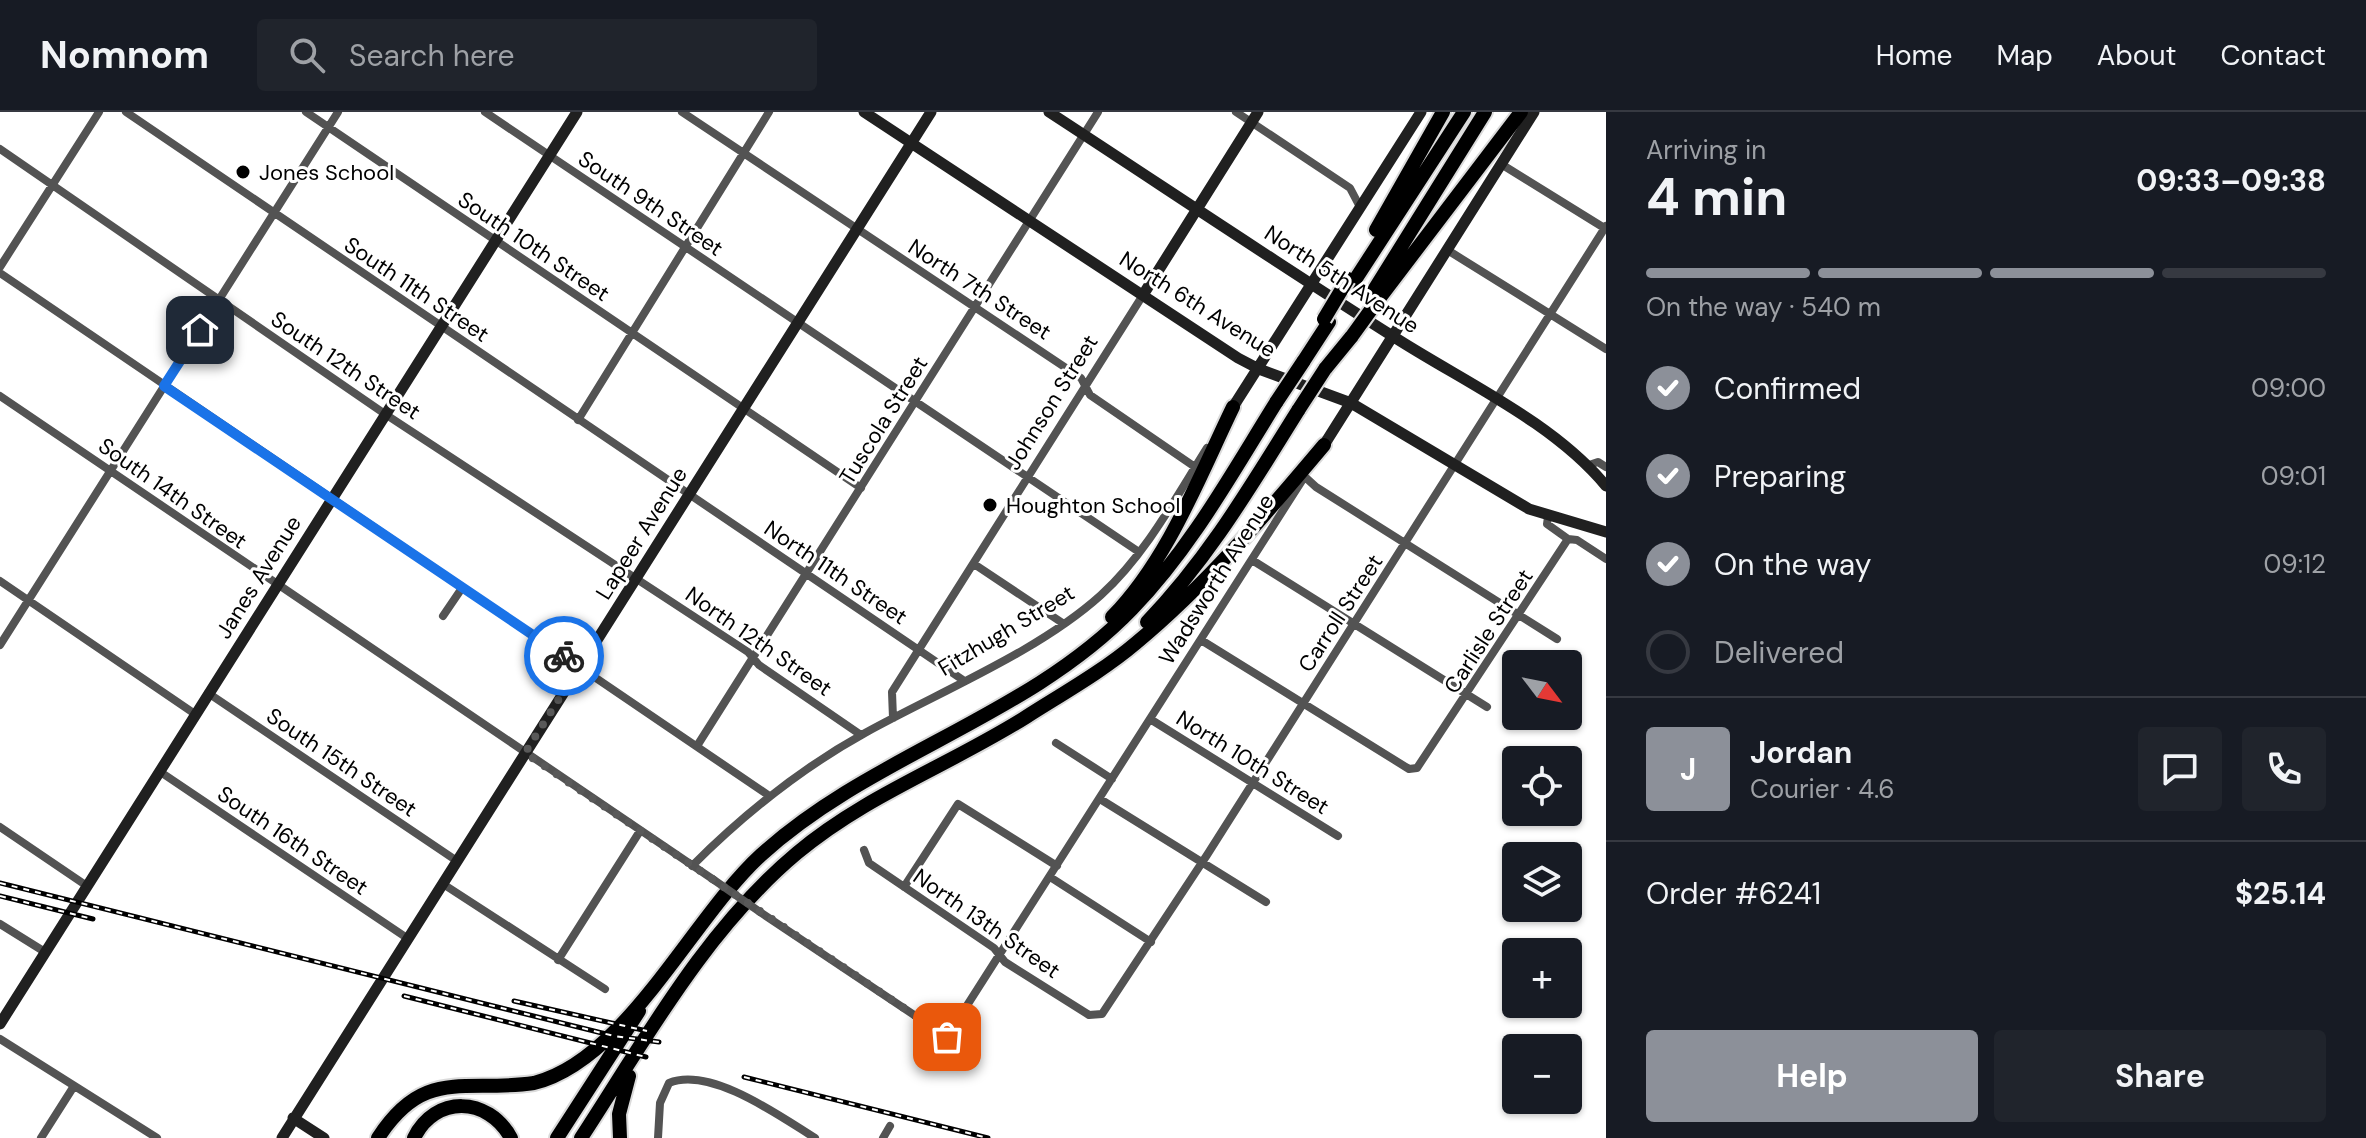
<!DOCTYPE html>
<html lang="en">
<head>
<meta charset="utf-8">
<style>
	:root { --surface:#171b24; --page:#20242c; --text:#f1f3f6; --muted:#9ea1a6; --line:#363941; --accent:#8c9099 }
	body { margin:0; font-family:"DM Sans",sans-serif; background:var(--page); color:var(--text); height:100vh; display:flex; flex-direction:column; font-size:30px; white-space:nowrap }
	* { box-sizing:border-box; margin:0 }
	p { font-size:26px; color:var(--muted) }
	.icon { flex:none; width:44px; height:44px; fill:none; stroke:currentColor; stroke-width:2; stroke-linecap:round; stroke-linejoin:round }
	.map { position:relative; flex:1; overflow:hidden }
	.drawer { display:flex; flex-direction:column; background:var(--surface); width:760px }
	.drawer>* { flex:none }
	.needle { width:52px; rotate:122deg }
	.buttons { position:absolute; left:1502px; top:538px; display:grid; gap:16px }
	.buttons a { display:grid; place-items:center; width:80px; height:80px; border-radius:8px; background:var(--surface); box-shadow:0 2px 6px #0004; font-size:40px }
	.pin { position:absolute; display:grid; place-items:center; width:68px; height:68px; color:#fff; margin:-34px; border-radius:16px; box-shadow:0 4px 12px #0006 }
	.courier { position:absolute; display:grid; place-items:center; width:80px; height:80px; margin:-40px; border:6px solid #1a73e8; border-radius:50%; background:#fff; color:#222; box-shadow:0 2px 10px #0007 }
	.overview em { font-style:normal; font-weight:700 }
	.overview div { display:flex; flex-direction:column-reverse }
	.overview { display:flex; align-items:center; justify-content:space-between; height:136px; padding:0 40px }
	h1 { font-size:52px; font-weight:700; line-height:60px }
	.bar { display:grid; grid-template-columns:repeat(4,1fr); gap:12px 8px; align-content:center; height:96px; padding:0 40px }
	.bar i { height:10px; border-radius:6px; background:var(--line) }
	.bar .selected { background:var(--accent) }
	.bar p { grid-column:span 4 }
	.line { display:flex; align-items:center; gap:20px; padding:0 40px; border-top:2px solid var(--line) }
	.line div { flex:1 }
	.round { display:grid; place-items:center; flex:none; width:84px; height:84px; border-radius:8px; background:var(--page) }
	ol { padding:0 40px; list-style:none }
	li { display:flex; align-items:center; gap:24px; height:88px }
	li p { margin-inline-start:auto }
	li .icon { padding:8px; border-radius:50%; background:var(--accent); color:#fff; stroke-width:4 }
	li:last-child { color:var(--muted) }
	li i { width:44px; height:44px; border:4px solid var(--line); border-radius:50% }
	.button { display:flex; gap:16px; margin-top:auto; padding:16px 40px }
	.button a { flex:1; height:92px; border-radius:8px; background:var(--accent); color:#fff; font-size:32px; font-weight:700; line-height:92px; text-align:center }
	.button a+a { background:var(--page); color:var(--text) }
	header { display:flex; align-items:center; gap:48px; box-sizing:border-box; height:112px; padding:0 40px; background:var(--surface); border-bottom:2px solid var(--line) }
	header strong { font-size:38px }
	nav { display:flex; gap:44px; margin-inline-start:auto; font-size:28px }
	.search { width:560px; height:72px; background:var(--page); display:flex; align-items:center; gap:20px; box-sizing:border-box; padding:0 28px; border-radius:8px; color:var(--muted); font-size:30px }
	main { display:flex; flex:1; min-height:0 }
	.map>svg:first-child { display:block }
</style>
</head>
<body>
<header>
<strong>Nomnom</strong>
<div class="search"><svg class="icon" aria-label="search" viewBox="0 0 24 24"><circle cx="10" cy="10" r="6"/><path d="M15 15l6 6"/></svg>Search here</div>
<nav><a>Home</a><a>Map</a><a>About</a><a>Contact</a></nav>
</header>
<main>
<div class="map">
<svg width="1606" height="1026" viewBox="0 0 1606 1026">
	<rect width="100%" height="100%" fill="#fff"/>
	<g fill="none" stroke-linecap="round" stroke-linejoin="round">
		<!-- highway casing -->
		<g stroke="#dbdbdb" stroke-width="18">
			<path id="highway" d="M 1376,118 L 1443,0
				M 1353,171 L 1464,0
				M 1371,183 L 1485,0
				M 1378,188 L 1521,0
				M 1303,250 L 1329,210
				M 1325,257 L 1352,224
				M 1112,505 C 1168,448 1199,365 1233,295
				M 1147,510 C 1209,446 1252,372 1299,297
				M 378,1026 C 424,955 463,981 534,971 C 626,948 692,806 761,743 C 872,642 1027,606 1132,497 C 1191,436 1232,361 1277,289
				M 414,1026 C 435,983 488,984 511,1026
				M 557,1026 L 639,899
				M 581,1026 C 645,928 706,817 797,741 C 866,683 950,653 1026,605 C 1062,582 1103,559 1136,531 C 1206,473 1266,402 1324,333
				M 620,1026 L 619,1002 L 629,964"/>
		</g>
		<!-- street -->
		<path stroke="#535353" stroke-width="8" d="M 126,0 L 963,568
			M 306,0 L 861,376
			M 485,0 L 1139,440
			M 682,0 L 1081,266 L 1090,283 L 1195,355
			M 1236,0 L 1350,76 L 1360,95
			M 0,37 L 385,302 L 748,540 L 759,553 L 861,623
			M 1501,52 L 1606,117
			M 1449,139 L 1606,237
			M 0,155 L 99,0
			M 0,161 L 768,683
			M 0,284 L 714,768
			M 578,308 L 769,0
			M 1589,353 L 1598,350 L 1606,355
			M 1304,364 L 1316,375 L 1557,527
			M 1568,427 L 1577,428 L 1606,447
			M 1252,448 L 1487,595
			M 974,452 L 1064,512
			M 0,469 L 195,602
			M 443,504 L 462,476
			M 1201,528 L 1409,657 L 1417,656 L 1568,427 L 1547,412 L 1548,405
			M 0,533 L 338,0
			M 208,581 L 457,749
			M 893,606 L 892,580 L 1143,183
			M 1150,607 L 1338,724
			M 1056,631 L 1112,667
			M 697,634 L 1098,0
			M 159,659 L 407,826
			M 1100,687 L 1266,790
			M 0,715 L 87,774
			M 864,738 L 869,751 L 994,836 L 1005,850 L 1089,903 L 1102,902 L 1207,743 L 1606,114
			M 692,754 C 744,702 800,657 865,621 C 939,580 1038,540 1101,483 C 1145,443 1175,387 1207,336
			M 1050,765 L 1151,830
			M 443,772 L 605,877
			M 904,775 L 958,692 L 1057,754
			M 760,800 L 947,925
			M 0,812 L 45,840
			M 558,848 L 640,719
			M 0,927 L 157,1026
			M 929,953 L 1303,367
			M 41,1026 L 74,974
			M 658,1026 L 660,991 L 669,971 C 711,954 781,1005 815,1026
			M 883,1026 L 890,1014"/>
		<!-- secondary -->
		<path stroke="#202020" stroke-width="11" d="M 864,0 L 1238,246 L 1259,257 L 1351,291 L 1529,397 L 1606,420
			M 1049,0 C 1164,75 1278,152 1394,225 C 1464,270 1553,310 1606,374
			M 1143,183 L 1258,0
			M 1233,295 L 1421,0
			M 1324,333 L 1534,0
			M 0,912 L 577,0
			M 293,1006 L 324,1026
			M 282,1026 L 931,0"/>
		<!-- highway -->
		<use href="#highway" stroke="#000" stroke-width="14"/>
		<!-- rail casing -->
		<g stroke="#000" stroke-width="5">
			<path id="rail" d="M 0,771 L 614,924 L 659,930
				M 0,784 L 93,807
				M 404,884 L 646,945
				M 514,889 L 647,919
				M 744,965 L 988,1026"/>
		</g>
		<!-- rail -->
		<use href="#rail" stroke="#fff" stroke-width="2" stroke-dasharray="6" stroke-linecap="butt"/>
		<!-- highway-bridge casing -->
		<g stroke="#dbdbdb" stroke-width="18" stroke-linecap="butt">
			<path id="highway-bridge" d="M 1324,207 L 1348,167
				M 1352,224 L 1378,188
				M 1277,289 L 1303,250
				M 1299,297 L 1325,257"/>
		</g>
		<!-- street-bridge -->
		<path stroke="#535353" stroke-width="8" d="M 714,768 L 760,800"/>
		<!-- highway-bridge -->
		<use href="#highway-bridge" stroke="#000" stroke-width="14"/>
	</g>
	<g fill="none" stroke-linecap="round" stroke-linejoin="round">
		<!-- done -->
		<path stroke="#595959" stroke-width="8" stroke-dasharray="0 14.4" d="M 564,544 L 579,555 L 525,641 L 947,925"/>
		<!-- route -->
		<path stroke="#1a73e8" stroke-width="10" d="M 200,218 L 164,274 L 564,544"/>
	</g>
	<!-- markers -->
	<g fill="#000" stroke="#fff" stroke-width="3">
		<circle cx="243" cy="60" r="8"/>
		<circle cx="990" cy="393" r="8"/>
	</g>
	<g text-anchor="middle" stroke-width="6" stroke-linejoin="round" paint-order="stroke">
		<!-- poi labels -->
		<g font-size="22" fill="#000" stroke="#fff" text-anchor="start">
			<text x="259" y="68">Jones School</text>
			<text x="1006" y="401">Houghton School</text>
		</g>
		<!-- street labels -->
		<g font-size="22" fill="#000" stroke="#fff">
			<text transform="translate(651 91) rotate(34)" y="8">South 9th Street</text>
			<text transform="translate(534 134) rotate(34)" y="8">South 10th Street</text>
			<text transform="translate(1342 167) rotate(33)" y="8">North 5th Avenue</text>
			<text transform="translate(417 177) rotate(34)" y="8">South 11th Street</text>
			<text transform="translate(980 177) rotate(33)" y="8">North 7th Street</text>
			<text transform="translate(1198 192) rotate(32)" y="8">North 6th Avenue</text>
			<text transform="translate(346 253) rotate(34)" y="8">South 12th Street</text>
			<text transform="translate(1051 290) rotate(-58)" y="8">Johnson Street</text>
			<text transform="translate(883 308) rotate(-58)" y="8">Tuscola Street</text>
			<text transform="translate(173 381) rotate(35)" y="8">South 14th Street</text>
			<text transform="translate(641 421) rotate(-58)" y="8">Lapeer Avenue</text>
			<text transform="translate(836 460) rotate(34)" y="8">North 11th Street</text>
			<text transform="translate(258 465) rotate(-58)" y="8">Janes Avenue</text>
			<text transform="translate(1216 467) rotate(-58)" y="8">Wadsworth Avenue</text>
			<text transform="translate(1340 501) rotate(-57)" y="8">Carroll Street</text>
			<text transform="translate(1006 518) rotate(-31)" y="8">Fitzhugh Street</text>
			<text transform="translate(1488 519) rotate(-57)" y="8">Carlisle Street</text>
			<text transform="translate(759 529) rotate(35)" y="8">North 12th Street</text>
			<text transform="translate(342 650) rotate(34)" y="8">South 15th Street</text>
			<text transform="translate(1253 650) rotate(32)" y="8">North 10th Street</text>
			<text transform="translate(293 728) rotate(34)" y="8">South 16th Street</text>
			<text transform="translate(987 811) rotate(35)" y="8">North 13th Street</text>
		</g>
	</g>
</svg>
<div class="buttons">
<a><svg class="needle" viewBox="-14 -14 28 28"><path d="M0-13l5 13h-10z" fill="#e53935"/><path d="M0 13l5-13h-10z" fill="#9ea1a6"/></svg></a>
<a><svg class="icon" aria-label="locate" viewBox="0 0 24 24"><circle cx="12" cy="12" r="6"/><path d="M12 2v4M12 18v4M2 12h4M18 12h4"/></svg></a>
<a><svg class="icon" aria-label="layers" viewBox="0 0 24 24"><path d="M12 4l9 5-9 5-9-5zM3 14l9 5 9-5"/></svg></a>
<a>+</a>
<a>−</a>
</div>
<div class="pin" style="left:947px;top:925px;background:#ea580c"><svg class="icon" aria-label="bag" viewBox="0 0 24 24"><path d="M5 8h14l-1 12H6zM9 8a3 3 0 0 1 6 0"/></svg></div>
<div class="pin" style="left:200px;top:218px;background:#1f2937"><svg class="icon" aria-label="home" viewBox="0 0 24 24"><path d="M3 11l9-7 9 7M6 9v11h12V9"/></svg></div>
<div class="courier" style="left:564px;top:544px"><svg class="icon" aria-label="bike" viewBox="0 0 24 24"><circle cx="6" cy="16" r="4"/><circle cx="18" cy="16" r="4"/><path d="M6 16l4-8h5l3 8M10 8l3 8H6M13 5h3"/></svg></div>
</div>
<section class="drawer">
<div class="overview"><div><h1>4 min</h1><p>Arriving in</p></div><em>09:33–09:38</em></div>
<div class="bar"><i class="selected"></i><i class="selected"></i><i class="selected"></i><i></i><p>On the way · 540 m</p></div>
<ol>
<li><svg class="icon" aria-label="check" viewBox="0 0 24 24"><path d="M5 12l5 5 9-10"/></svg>Confirmed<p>09:00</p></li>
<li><svg class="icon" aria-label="check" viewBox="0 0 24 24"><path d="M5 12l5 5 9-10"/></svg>Preparing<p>09:01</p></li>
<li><svg class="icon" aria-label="check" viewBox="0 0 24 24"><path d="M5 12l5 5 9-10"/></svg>On the way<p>09:12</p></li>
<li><i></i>Delivered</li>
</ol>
<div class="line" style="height:144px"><b class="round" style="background:var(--accent);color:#fff">J</b><div><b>Jordan</b><p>Courier · 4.6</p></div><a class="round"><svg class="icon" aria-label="chat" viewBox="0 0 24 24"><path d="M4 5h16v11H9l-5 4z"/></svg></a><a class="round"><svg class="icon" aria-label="phone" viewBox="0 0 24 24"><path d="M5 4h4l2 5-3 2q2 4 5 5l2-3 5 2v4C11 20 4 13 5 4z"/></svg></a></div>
<div class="line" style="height:104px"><div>Order #6241</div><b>$25.14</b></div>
<div class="button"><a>Help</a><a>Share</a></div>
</section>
</main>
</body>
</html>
